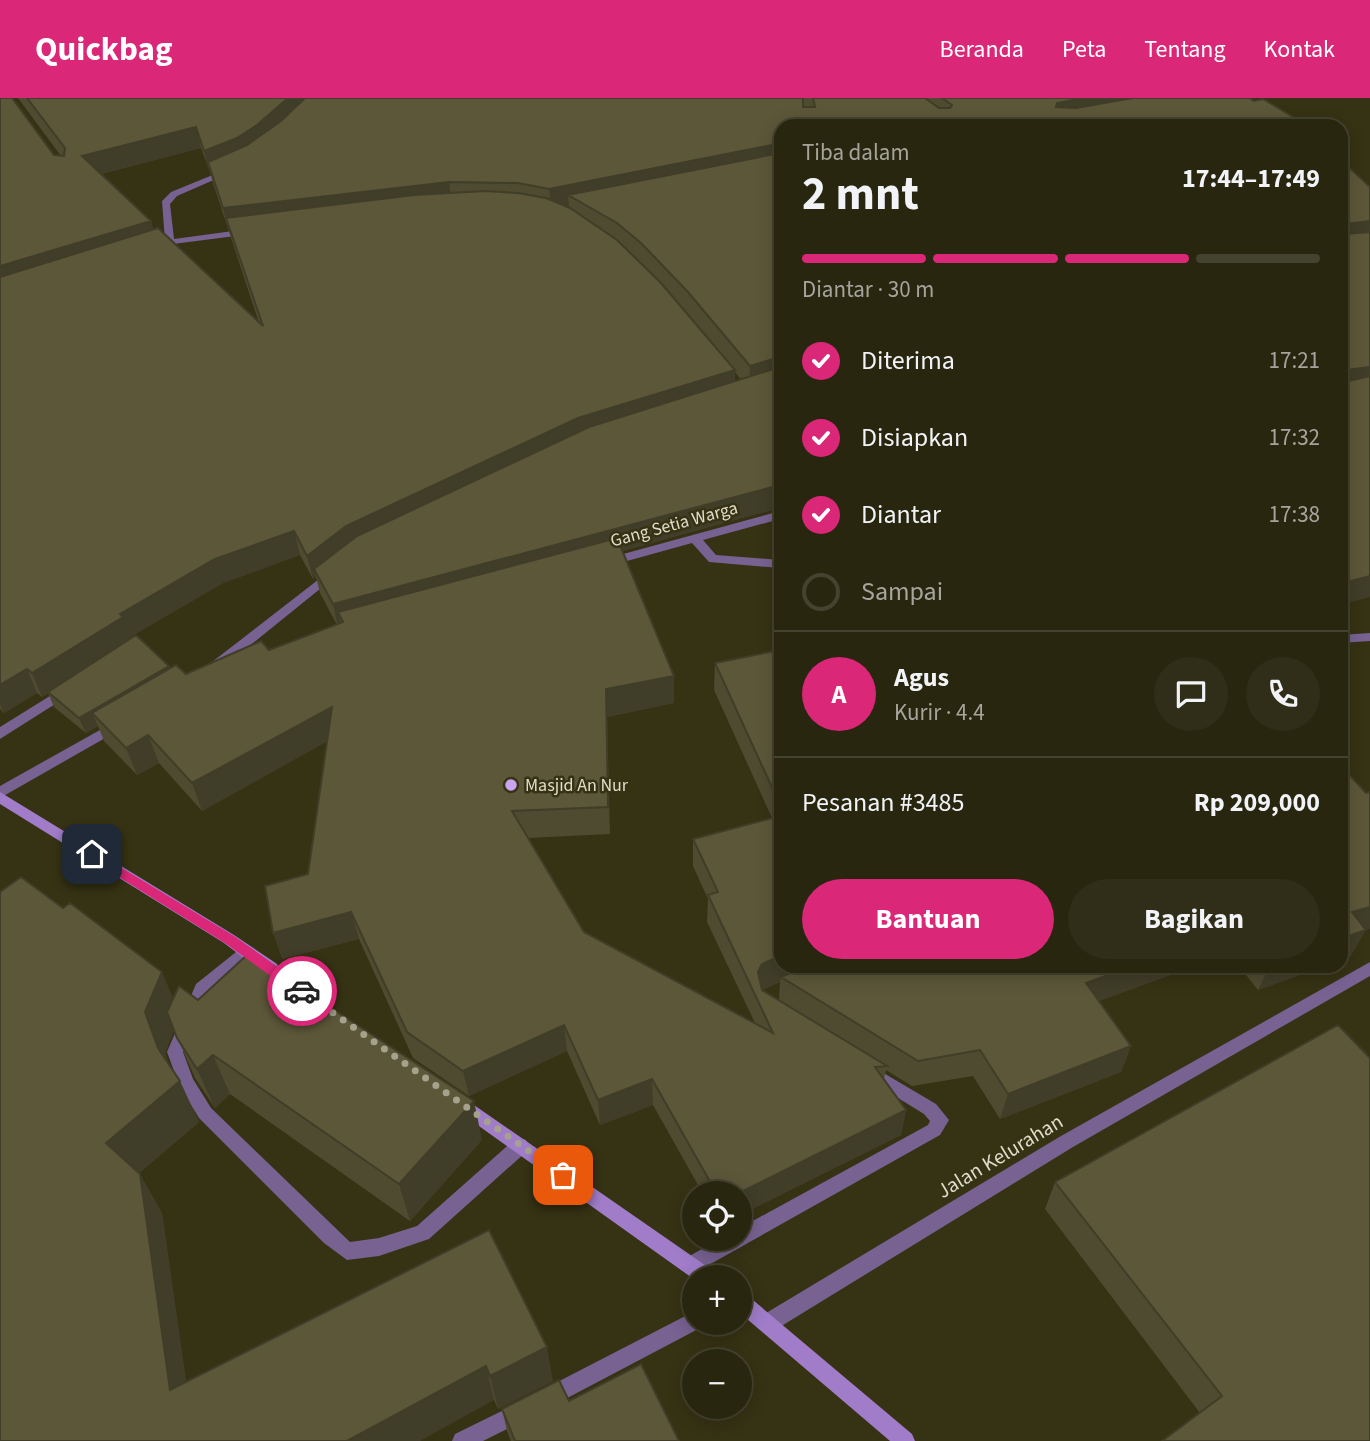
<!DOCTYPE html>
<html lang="id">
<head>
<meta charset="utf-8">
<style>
	:root { --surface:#28260f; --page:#302e18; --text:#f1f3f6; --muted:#a5a59e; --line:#44432f; --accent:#db2777 }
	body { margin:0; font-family:"Source Sans 3",sans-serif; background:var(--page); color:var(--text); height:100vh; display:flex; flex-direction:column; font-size:26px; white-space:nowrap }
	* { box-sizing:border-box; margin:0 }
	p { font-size:23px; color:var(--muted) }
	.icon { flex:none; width:38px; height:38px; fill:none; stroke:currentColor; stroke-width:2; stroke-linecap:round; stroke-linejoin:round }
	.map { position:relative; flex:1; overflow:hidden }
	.panel { position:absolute; left:774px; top:21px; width:574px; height:854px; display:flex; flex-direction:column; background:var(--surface); border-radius:21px; box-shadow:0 4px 18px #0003,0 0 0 2px var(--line) }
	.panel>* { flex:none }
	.fabs { position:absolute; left:682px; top:1083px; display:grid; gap:14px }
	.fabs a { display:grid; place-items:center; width:70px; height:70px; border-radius:50%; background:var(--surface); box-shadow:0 4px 18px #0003,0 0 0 2px var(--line); font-size:35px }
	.pin { position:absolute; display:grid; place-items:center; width:60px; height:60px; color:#fff; margin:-30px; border-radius:14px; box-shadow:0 4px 10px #0006 }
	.courier { position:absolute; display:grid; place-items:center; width:70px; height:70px; margin:-35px; border:5px solid #db2777; border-radius:50%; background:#fff; color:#222; box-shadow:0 2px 9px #0007 }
	.overview em { font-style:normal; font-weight:700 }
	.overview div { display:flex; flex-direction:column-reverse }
	.overview { display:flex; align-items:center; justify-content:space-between; height:119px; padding:0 28px }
	h1 { font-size:46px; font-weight:700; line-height:52px }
	.bar { display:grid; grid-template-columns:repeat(4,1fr); gap:10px 7px; align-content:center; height:84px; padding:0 28px }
	.bar i { height:9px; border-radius:5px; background:var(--line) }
	.bar .selected { background:var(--accent) }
	.bar p { grid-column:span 4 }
	.line { display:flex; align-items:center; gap:18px; padding:0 28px; border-top:2px solid var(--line) }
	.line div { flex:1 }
	.round { display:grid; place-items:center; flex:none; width:74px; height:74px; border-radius:37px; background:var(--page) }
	ol { padding:0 28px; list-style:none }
	li { display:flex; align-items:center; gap:21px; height:77px }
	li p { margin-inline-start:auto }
	li .icon { padding:7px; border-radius:50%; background:var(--accent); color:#fff; stroke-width:4 }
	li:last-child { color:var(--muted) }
	li i { width:38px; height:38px; border:4px solid var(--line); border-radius:50% }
	.button { display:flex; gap:14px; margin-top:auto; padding:14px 28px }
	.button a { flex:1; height:80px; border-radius:42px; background:var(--accent); color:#fff; font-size:28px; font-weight:700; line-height:80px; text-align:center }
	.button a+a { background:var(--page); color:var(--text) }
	header { display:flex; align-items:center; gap:42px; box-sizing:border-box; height:98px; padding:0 35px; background:var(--accent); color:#fff }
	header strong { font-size:33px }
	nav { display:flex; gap:38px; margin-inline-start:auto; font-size:24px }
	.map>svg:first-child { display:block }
</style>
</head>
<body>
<header>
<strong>Quickbag</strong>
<nav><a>Beranda</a><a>Peta</a><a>Tentang</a><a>Kontak</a></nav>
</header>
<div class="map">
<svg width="1370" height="1343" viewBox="0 0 1370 1343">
	<rect width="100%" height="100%" fill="#363214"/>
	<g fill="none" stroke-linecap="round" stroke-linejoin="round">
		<!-- service -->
		<path fill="#786292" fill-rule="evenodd" d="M 1370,535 L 1370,543 L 1340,545 L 1340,537 Z
			M 66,588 L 73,593 L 71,596 L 0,641 L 0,629 Z
			M 247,849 L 253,850 L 255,855 L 253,860 L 208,895 L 183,954 L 193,981 L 211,1010 L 350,1144 L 379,1140 L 417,1128 L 514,1042 L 520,1040 L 526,1042 L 529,1048 L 526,1054 L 429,1141 L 379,1158 L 347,1162 L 324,1145 L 199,1020 L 180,989 L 167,954 L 196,886 L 241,850 Z"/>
		<!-- minor -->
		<path fill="#786292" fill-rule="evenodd" d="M 225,72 L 232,74 L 177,98 L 170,106 L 174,141 L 248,131 L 253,134 L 251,136 L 173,146 L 168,150 L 162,150 L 160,148 L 165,143 L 162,103 L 171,94 Z
			M 780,413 L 780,421 L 703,442 L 716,457 L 780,462 L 780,470 L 709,464 L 692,445 L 609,468 L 603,464 L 605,461 Z
			M 332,471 L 338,475 L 336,478 L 222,570 L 212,570 L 210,567 L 212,564 Z
			M 116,623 L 121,625 L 123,628 L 121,631 L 0,700 L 0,688 Z
			M 1370,864 L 1370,878 L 1073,1049 L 775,1232 L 768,1234 L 761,1232 L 759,1225 L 761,1218 L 1061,1038 Z
			M 870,967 L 936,1006 L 949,1022 L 940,1037 L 698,1173 L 691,1176 L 684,1173 L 682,1167 L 684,1161 L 720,1141 L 740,1141 L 740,1130 L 928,1027 L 930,1023 L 924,1016 L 864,979 L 862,974 L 864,969 Z
			M 695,1213 L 695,1225 L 703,1225 L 702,1229 L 554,1307 L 547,1310 L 540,1307 L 537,1300 L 540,1293 Z
			M 520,1304 L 527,1307 L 530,1314 L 527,1321 L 483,1343 L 452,1343 L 455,1336 Z"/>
		<!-- secondary -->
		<path fill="#a07cc9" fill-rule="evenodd" d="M 0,694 L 234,837 L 277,866 L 279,871 L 277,876 L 271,878 L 265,876 L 224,845 L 0,706 Z
			M 461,998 L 715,1174 L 717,1180 L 695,1180 L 695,1182 L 455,1011 L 453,1006 L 455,1001 Z
			M 740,1194 L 747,1197 L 912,1336 L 915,1343 L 890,1343 L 740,1215 Z"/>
	</g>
	<!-- wall -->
	<path fill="#4f4b31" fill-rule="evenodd" d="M 0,0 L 54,57 L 61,58 L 18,0 L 1249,0 L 1303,24 L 780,28 L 780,412 L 779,410 L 622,453 L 674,605 L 607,619 L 610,736 L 528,740 L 584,834 L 755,925 L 707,824 L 708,801 L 693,768 L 693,741 L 772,720 L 714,592 L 715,565 L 780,552 L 780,868 L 1195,868 L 1099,903 L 1131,948 L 1121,974 L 1000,1021 L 973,978 L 912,988 L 886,972 L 884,981 L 906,1012 L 901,1037 L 740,1117 L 740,1096 L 703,1096 L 653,1007 L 600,1027 L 567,953 L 469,998 L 413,960 L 359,841 L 282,861 L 308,776 L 327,643 L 202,713 L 159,665 L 137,677 L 104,643 L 98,628 L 86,635 L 54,609 L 48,595 L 42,599 L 37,595 L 4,615 L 0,611 ZM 201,50 L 210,74 L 213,85 L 259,225 L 153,131 L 151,123 L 101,76 ZM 735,274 L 741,282 L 735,284 ZM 300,457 L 313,481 L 316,479 L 320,495 L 337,527 L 269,552 L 186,576 L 170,571 L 169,568 L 131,541 L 130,539 L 223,485 ZM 780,884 L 779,902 L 762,892 Z
		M 1239,868 L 1324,868 L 1258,892 Z
		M 173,900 L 198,902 L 482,1042 L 410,1123 L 230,996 L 215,1010 L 195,980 L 174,932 L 165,955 L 169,967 L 199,1024 L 139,1075 L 162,1115 L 186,1284 L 489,1132 L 553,1283 L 498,1311 L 494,1302 L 0,1343 Z
		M 1055,1084 L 1370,1343 L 1200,1315 L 1045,1111 Z
		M 569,1303 L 679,1343 L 511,1343 L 507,1333 L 502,1311 Z"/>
	<!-- shaded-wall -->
	<path fill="#403d28" d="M 288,0 L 315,0 L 262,48 L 208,64 L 209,74 L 204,53 Z
		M 1083,0 L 1158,0 L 1053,28 L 1057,5 Z
		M 196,29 L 201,50 L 88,79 L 82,58 Z
		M 780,37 L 780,58 L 568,97 L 569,109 L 551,112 L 549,91 Z
		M 1340,58 L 1346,58 L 1340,75 Z
		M 449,84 L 452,105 L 226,120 L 229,132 L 228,132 L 223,110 Z
		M 151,123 L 157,145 L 0,193 L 0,168 Z
		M 1370,123 L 1370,143 L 1340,147 L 1347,126 Z
		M 780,259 L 779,281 L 749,291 L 750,268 Z
		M 1370,269 L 1370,290 L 1340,295 L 1347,272 Z
		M 735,272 L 734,295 L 314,471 L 316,479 L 313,481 L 307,458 L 346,428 L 578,320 Z
		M 780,387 L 779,410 L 344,528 L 338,514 L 342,529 L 338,530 L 333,506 Z
		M 294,433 L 300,457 L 223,485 L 130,539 L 132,543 L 42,599 L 32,575 L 120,516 L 215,461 Z
		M 1370,478 L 1370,499 L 1340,507 L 1340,486 Z
		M 169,568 L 175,584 L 92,615 L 98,628 L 86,635 L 79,620 Z
		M 27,571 L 37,595 L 4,615 L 0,606 L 0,587 Z
		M 674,578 L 674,605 L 607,619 L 610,736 L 606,591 Z
		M 332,609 L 339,637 L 202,713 L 192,685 Z
		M 148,637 L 159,665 L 137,677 L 126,650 Z
		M 1370,809 L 1370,831 L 1366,832 L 1351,858 L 1340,862 L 1340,841 L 1352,814 Z
		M 351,814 L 359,841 L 282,861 L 273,835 Z
		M 780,858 L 780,868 L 818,868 L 781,879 L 780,884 L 760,893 L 756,900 L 758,874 L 762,866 Z
		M 1133,868 L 1195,868 L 1077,911 L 1086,885 Z
		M 1270,868 L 1324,868 L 1258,892 Z
		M 162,874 L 180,916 L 165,955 L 176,986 L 180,983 L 199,1024 L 129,1084 L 106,1045 L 158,950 L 145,914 Z
		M 564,927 L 567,953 L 469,998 L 463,973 Z
		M 1131,948 L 1121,974 L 1000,1021 L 1008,996 Z
		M 213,957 L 230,996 L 215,1010 L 197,971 Z
		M 652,981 L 653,1007 L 600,1027 L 598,1002 Z
		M 474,1003 L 482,1042 L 410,1123 L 399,1086 Z
		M 906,1012 L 901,1037 L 740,1117 L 740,1096 L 737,1096 Z
		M 140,1076 L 162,1115 L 192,1325 L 170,1292 Z
		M 547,1249 L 553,1283 L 498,1311 L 490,1278 Z
		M 486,1268 L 494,1302 L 420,1343 L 347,1343 Z"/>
	<!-- building -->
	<path fill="#5c5739" stroke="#403d28" stroke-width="2" d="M 0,0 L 12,0 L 54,57 L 64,58 L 65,50 L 27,0 L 288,0 L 257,27 L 237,40 L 204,53 L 196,29 L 82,58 L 151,123 L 0,168 Z
		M 305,0 L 803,0 L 803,9 L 815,9 L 813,0 L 925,0 L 939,10 L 950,10 L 952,7 L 942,0 L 1083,0 L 1057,5 L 1056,9 L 1076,10 L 1133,0 L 1249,0 L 1254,3 L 1263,1 L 1308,28 L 780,28 L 780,37 L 777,38 L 772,47 L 549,91 L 518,85 L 449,84 L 223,110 L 208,64 L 247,47 L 281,23 Z
		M 780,55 L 780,259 L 750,268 L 688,194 L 642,146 L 617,125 L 568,97 Z
		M 1340,61 L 1370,89 L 1370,123 L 1347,126 L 1346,136 L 1370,134 L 1370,269 L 1347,272 L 1346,280 L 1349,283 L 1370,278 L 1370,478 L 1340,486 Z
		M 485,93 L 518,95 L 546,100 L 570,110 L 617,142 L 661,185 L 735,272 L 578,320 L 346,428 L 307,458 L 294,433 L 215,461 L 120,516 L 123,519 L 32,575 L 27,571 L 0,587 L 0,179 L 158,130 L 263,228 L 226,120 L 414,97 Z
		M 780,269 L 780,387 L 333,506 L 314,471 L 357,438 L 589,329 Z
		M 617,440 L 674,578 L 606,591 L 608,709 L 512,713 L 584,834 L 773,935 L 708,797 L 718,794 L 693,741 L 780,718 L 780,858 L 762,866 L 758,874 L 762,892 L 887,968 L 875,969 L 906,1012 L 737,1096 L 717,1096 L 652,981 L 598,1002 L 564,927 L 463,973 L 407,934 L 351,814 L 273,835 L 265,788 L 308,776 L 332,609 L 192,685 L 148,637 L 126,650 L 92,615 L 176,567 L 186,576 L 261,543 L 269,552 L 343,524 L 338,514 Z
		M 136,537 L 169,568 L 79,620 L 48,594 Z
		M 780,552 L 780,707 L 715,565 Z
		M 1340,667 L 1366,695 L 1370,694 L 1370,809 L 1352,814 L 1366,832 L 1340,841 Z
		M 21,779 L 63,810 L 70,805 L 162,874 L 145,914 L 158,950 L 180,983 L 106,1045 L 140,1076 L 170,1292 L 489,1132 L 547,1249 L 490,1278 L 486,1268 L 347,1343 L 0,1343 L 0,794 Z
		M 248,856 L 474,1003 L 399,1086 L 213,957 L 197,971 L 177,940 L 167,914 L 179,888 L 198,902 Z
		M 807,868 L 1133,868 L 1086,885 L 1131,948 L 1008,996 L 980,952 L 918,963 L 781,879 Z
		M 1338,927 L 1370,960 L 1370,1343 L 1162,1343 L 1222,1298 L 1055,1084 Z
		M 641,1266 L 679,1343 L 515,1343 L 502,1311 L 559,1282 L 569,1303 Z"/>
	<!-- route -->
	<path fill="#db2777" d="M 92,752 L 234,838 L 306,889 L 306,897 L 297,897 L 225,845 L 87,759 L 86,756 Z"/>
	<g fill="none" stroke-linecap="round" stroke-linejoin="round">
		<!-- done -->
		<path stroke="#a4a18c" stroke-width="7" stroke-dasharray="0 12.6" d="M 302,893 L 563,1077"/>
	</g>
	<!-- markers -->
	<circle fill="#c7a6ef" stroke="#363214" stroke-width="2.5" cx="511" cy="687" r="7"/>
	<g text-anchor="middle" stroke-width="5" stroke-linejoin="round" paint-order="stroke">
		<!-- street labels -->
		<g font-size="18" fill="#dfddcc" stroke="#363214">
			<text transform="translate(674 426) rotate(-15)" y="6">Gang Setia Warga</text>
		</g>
		<!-- poi labels -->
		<g font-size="18" fill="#dfddcc" stroke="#363214" text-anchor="start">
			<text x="525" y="693">Masjid An Nur</text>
		</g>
		<!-- near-street labels -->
		<g font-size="21" fill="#dfddcc" stroke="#363214">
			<text transform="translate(1000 1058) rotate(-31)" y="7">Jalan Kelurahan</text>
		</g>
	</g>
</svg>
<div class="fabs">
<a><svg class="icon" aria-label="locate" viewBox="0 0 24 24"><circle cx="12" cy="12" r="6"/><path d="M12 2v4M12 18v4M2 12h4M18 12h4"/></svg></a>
<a>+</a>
<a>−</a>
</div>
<div class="pin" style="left:563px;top:1077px;background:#ea580c"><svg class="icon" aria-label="bag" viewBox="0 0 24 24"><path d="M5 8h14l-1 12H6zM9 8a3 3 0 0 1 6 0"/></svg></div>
<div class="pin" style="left:92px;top:756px;background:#1f2937"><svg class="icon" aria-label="home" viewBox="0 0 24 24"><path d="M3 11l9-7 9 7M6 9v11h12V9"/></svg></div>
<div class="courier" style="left:302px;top:893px"><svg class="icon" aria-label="car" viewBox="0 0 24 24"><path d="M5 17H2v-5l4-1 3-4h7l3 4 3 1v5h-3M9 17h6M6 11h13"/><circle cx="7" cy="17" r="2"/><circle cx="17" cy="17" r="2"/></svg></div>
<section class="panel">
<div class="overview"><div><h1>2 mnt</h1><p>Tiba dalam</p></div><em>17:44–17:49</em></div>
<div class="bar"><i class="selected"></i><i class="selected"></i><i class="selected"></i><i></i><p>Diantar · 30 m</p></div>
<ol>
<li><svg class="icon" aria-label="check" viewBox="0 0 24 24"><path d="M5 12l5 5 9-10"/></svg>Diterima<p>17:21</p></li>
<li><svg class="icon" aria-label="check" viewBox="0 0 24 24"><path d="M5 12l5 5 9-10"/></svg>Disiapkan<p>17:32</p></li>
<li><svg class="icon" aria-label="check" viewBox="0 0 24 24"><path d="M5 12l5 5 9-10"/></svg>Diantar<p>17:38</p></li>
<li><i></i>Sampai</li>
</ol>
<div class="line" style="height:126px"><b class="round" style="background:var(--accent);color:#fff">A</b><div><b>Agus</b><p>Kurir · 4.4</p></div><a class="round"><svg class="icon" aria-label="chat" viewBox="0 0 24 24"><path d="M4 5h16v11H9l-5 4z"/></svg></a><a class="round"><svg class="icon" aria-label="phone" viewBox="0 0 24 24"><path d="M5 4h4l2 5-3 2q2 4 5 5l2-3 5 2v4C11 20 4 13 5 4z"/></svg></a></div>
<div class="line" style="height:91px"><div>Pesanan #3485</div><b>Rp 209,000</b></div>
<div class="button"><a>Bantuan</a><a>Bagikan</a></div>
</section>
</div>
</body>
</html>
